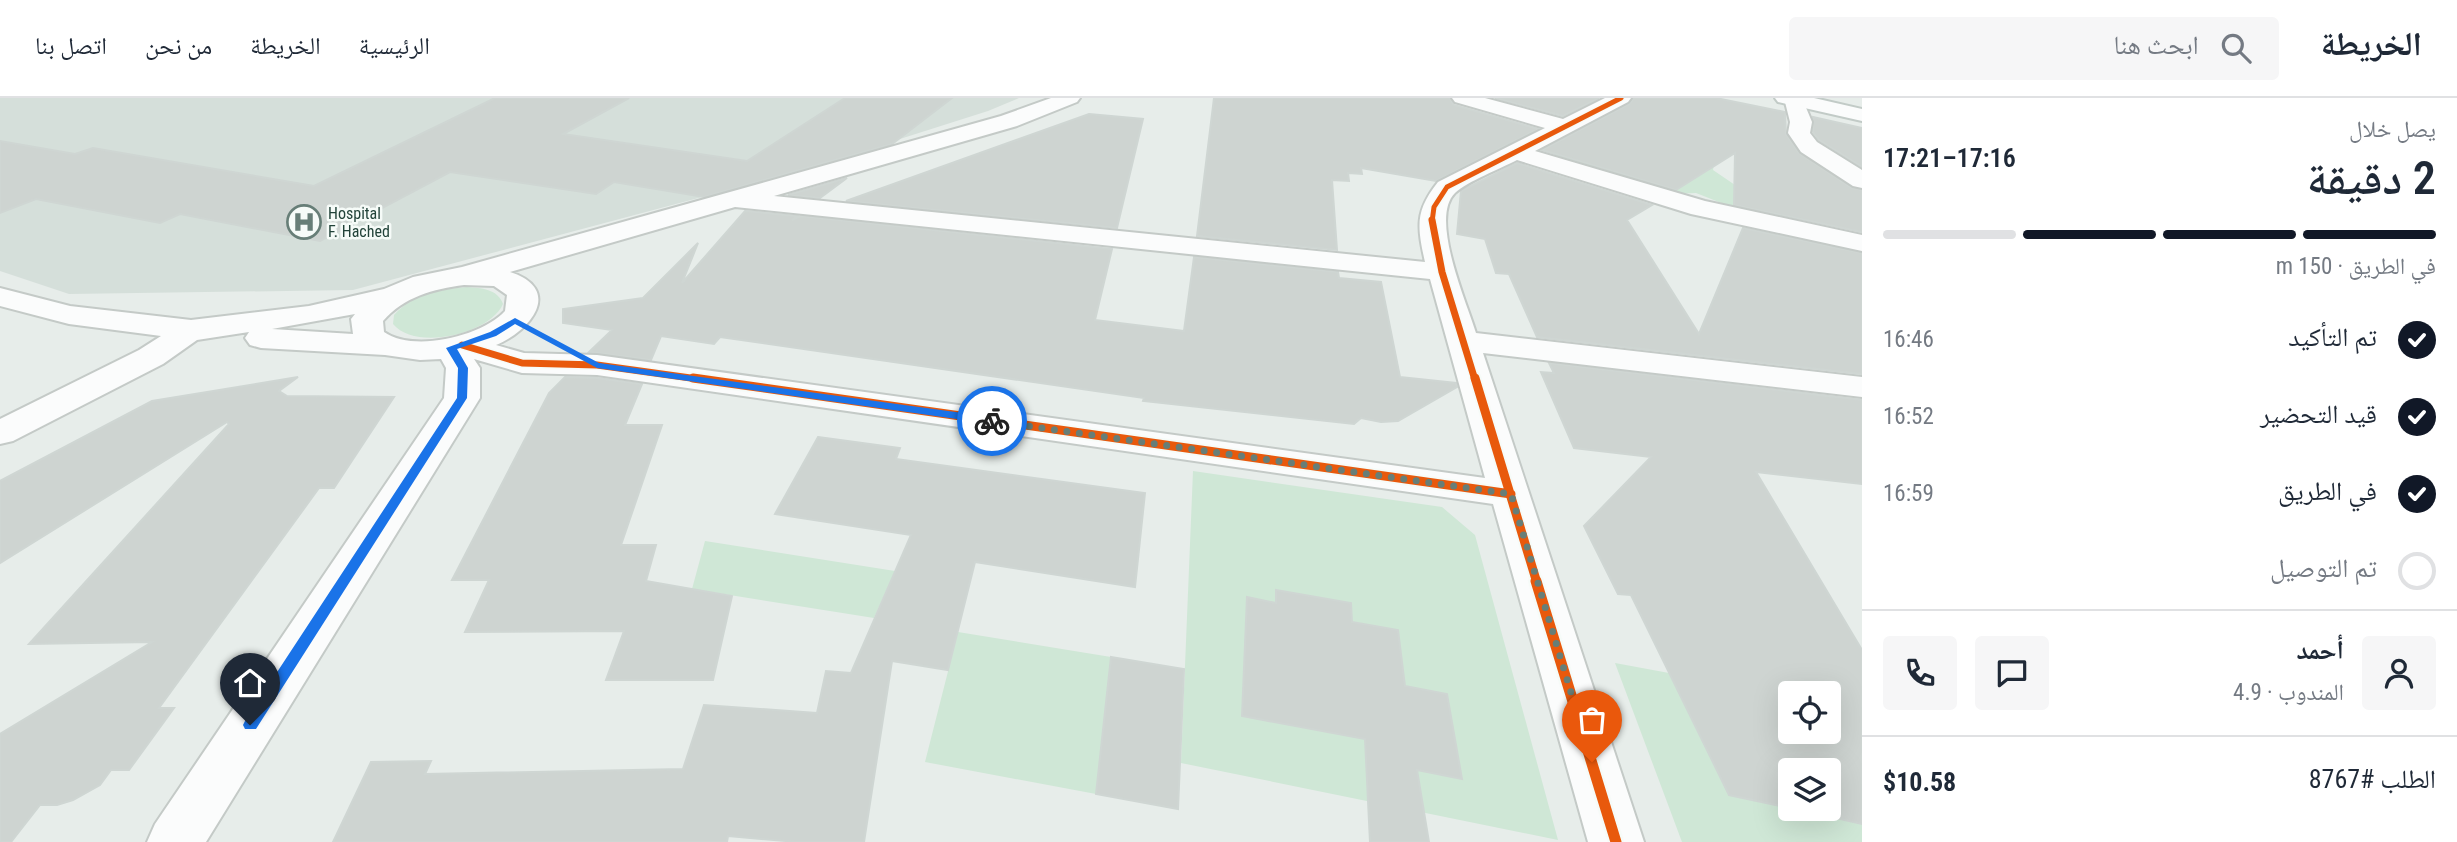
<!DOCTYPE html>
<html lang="ar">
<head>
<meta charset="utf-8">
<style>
	:root { --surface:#fff; --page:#f6f6f7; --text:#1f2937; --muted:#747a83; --line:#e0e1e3; --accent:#111827 }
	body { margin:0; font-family:"Roboto Condensed","Noto Naskh Arabic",sans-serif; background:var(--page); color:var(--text); direction:rtl; height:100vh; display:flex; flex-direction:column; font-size:26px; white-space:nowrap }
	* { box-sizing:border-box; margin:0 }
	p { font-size:23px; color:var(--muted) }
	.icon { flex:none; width:38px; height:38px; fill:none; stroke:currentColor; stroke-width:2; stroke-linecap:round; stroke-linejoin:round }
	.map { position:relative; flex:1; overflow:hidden; direction:ltr }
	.sheet { display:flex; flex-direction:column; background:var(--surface); width:595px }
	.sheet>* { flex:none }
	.controls { position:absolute; left:1778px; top:583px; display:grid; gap:14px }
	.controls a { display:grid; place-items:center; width:63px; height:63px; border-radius:7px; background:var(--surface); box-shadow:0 7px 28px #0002; font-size:35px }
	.pin { position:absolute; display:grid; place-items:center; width:60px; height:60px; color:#fff; margin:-72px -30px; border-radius:50% 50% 50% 0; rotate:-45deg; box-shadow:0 0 7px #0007 }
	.pin .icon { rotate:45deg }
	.courier { position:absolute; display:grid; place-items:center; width:70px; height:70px; margin:-35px; border:5px solid #1a73e8; border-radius:50%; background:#fff; color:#222; box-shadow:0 2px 9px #0007 }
	.summary em { font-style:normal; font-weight:600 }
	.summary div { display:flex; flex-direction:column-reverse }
	.summary { display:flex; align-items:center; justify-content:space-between; height:119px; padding:0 21px }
	h1 { font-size:46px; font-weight:600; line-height:52px }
	.bar { display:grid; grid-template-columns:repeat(4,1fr); gap:10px 7px; align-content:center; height:84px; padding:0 21px }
	.bar i { height:9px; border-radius:5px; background:var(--line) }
	.bar .on { background:var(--accent) }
	.bar p { grid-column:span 4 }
	.line { display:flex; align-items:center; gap:18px; padding:0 21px; border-top:2px solid var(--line) }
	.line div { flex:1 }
	.round { display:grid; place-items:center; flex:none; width:74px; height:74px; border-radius:7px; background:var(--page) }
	ol { padding:0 21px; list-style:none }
	li { display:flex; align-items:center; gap:21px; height:77px }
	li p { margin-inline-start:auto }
	li .icon { padding:7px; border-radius:50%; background:var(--accent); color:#fff; stroke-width:4 }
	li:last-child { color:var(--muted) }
	li i { width:38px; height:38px; border:4px solid var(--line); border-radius:50% }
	header { display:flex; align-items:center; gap:42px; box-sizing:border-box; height:98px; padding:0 35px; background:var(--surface); border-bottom:2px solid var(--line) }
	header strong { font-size:33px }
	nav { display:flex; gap:38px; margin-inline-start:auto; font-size:24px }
	.search { width:490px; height:63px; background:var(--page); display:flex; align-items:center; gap:18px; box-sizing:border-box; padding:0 24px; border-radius:7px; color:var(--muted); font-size:26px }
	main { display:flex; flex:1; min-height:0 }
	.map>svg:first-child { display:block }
</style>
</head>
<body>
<header>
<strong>الخريطة</strong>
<div class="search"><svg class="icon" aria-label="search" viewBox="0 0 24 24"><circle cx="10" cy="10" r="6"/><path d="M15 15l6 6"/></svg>ابحث هنا</div>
<nav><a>الرئيسية</a><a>الخريطة</a><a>من نحن</a><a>اتصل بنا</a></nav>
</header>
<main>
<section class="sheet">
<div class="summary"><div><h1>2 دقيقة</h1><p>يصل خلال</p></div><em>17:16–17:21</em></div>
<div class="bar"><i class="on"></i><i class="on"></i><i class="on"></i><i></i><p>في الطريق · 150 m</p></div>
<ol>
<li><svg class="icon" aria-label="check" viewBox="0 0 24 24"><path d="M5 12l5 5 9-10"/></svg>تم التأكيد<p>16:46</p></li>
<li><svg class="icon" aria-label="check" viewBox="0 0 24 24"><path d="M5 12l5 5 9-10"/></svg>قيد التحضير<p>16:52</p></li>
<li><svg class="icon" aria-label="check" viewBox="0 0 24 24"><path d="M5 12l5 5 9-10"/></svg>في الطريق<p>16:59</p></li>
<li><i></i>تم التوصيل</li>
</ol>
<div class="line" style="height:126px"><a class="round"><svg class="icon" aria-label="person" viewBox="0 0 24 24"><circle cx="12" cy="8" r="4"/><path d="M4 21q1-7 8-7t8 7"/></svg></a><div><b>أحمد</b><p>المندوب · 4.9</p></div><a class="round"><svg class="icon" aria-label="chat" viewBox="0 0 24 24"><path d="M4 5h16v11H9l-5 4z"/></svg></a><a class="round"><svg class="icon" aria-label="phone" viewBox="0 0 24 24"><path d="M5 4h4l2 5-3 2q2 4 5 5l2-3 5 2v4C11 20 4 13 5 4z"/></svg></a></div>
<div class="line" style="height:91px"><div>الطلب #8767</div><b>$10.58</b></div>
</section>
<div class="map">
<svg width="1862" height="744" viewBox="0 0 1862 744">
	<rect width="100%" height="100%" fill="#e7edea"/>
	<!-- built -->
	<path fill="#d5dfda" d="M 0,0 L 1019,0 L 988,13 L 796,74 L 353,192 L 69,196 L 0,173 Z"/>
	<!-- green -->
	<path fill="#cfe7d6" d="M 1688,35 L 1745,57 L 1716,56 L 1713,72 L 1735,87 L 1734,110 L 1696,95 L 1672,96 L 1560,63 L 1550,51 Z
		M 467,189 C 481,190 498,191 503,206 C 489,237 415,253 393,226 L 394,217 C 413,196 440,191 467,189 Z
		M 1193,373 L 1442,409 L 1475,437 L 1558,742 L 1181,665 Z
		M 705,443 L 895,473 L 874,520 L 692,491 Z
		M 958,534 L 1111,559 L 1096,696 L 925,664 Z
		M 1615,565 L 1669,575 L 1729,697 L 1862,726 L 1862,744 L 1682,744 Z"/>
	<!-- building -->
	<path fill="#ced4d1" stroke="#cfd6d3" stroke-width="2" fill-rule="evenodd" d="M 495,0 L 629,0 L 563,36 L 747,63 L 845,0 L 952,0 L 892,46 L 704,99 L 614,84 L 596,96 L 450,74 L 320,143 L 180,116 L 160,125 L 36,101 L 0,115 L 0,43 L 75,56 L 93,50 L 314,88 Z
		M 1214,0 L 1449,0 L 1454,7 L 1538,31 L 1436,83 L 1361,70 L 1362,76 L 1348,75 L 1349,83 L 1332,82 L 1337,152 L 1197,138 Z
		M 1495,0 L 1599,0 L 1563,18 Z
		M 1634,0 L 1716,0 L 1785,14 L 1786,36 L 1799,55 L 1852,90 L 1862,92 L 1862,134 L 1734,107 L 1735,55 L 1676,92 L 1542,52 L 1629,6 Z
		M 1089,16 L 1143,21 L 1117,130 L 846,103 Z
		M 1813,19 L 1862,30 L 1862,69 L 1819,42 L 1813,34 Z
		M 1517,65 L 1652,107 L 1627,122 L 1699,236 L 1743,130 L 1862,155 L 1862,276 L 1537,239 L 1509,176 L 1496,175 L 1485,141 L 1457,136 L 1461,93 Z
		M 847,80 L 820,100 L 788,97 Z
		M 745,113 L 797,118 L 792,122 L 801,118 L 1112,151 L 1095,222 L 1184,233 L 1194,159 L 1338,174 L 1339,180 L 1381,184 L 1400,279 L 1456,285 L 1457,289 L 1398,323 L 1381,324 L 1361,320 L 1354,326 L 1143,303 L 1144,300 L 720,239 L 714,246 L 661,238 L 651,262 L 589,254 L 612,232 L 563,225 L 563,211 L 643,200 L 698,145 L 682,185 Z
		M 1549,265 L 1862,302 L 1862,386 L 1756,374 L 1862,552 L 1862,726 L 1792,710 L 1829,710 L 1829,672 L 1790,672 L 1790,710 L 1729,697 L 1631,497 L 1618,496 L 1584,428 L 1651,359 L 1574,350 L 1541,274 L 1554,275 ZM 1790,595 L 1829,595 L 1829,634 L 1790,634 Z
		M 298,279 L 279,293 L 287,298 L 394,299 L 334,390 L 319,390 L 159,610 L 174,610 L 129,672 L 111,672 L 100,687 L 73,702 L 57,707 L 40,707 L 11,744 L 0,744 L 0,636 L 152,544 L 29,546 L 229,326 L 227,324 L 0,465 L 0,383 L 152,303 Z
		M 565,279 L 597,280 L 642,286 L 625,327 L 662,327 L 621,447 L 656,447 L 646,483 L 732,498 L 713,582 L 606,582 L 624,533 L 465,534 L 489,482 L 452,482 L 549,295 Z
		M 818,339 L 900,350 L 896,361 L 1145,395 L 1135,489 L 975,464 L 948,572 L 892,563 L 864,744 L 797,744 L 728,738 L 727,744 L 333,744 L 371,664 L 431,663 L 425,676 L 683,671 L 704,607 L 817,615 L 826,573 L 851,575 L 911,437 L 775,416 Z
		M 1276,492 L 1351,505 L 1352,524 L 1398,532 L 1405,588 L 1447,596 L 1462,681 L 1417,672 L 1429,744 L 1370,744 L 1365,641 L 1242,618 L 1247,499 L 1276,505 Z
		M 1111,559 L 1184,571 L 1178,711 L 1096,696 Z"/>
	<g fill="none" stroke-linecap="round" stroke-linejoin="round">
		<!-- minor casing -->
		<g stroke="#c4cac7" stroke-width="4">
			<path id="minor" d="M 1051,0 L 1080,0 L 1077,4 L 1017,28 L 774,98 L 1425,164 C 1417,128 1415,113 1438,84 L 1545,30 L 1455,4 L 1452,0 L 1485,0 L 1563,21 L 1605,0 L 1631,0 L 1628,4 L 1535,53 L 1705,103 L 1862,137 L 1862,153 L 1691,116 L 1517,62 C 1500,71 1468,83 1455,95 C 1429,120 1467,205 1476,235 L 1862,279 L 1862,299 L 1483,255 L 1644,744 L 1588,744 L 1493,406 L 597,277 L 522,275 L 474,261 L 480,270 L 480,300 L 206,744 L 147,744 L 155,726 L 444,300 L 446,270 L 441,261 L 420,262 L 385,257 L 261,250 L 250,247 L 245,240 L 249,234 L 197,242 L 163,266 L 13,343 L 0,346 L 0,321 L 139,252 L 161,238 L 69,226 L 0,208 L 0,190 L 70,208 L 191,222 L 309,208 L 384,191 L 413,179 L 462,169 L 1001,18 ZM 735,109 L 1430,181 L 1485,380 L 597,257 L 524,255 L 496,247 C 532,232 563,191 510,174 ZM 464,187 L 494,188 L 507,197 L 505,213 C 482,238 414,255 384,234 L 383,223 C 404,199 433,191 464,187 ZM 355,216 L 351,221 L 353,236 L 272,231 Z
				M 1784,0 L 1802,0 L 1812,24 L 1810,35 L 1817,44 L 1862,72 L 1862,90 L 1853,88 L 1801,54 L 1788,35 L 1790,24 Z"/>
		</g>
		<!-- secondary casing -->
		<g stroke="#c2cbc7" stroke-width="4">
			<path id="secondary" d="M 1775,0 L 1814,0 L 1862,11 L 1862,23 L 1778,4 Z"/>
		</g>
		<!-- minor -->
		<use href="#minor" fill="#fbfcfc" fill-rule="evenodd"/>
		<!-- secondary -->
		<use href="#secondary" fill="#fbfcfc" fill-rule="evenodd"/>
		<!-- cycleway-far3 casing -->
		<g stroke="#f6fbf8" stroke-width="8">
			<path id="cycleway-far3" d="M 1432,124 L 1434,109 L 1447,89 L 1621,0"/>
		</g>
		<!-- cycleway-far2 casing -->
		<g stroke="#f6fbf8" stroke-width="10">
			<path id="cycleway-far2" d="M 1432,122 L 1442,174 L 1475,282
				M 462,247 L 522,265 L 597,267 L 705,282"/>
		</g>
		<!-- cycleway-far1 casing -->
		<g stroke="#f6fbf8" stroke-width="13">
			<path id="cycleway-far1" d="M 693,280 L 1511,396
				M 1475,280 L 1537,485"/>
		</g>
		<!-- cycleway casing -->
		<g stroke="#f6fbf8" stroke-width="16">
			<path id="cycleway" d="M 1536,483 L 1616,744"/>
		</g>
		<!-- cycleway-far3 -->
		<use href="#cycleway-far3" stroke="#e8590c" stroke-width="5"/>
		<!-- cycleway-far2 -->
		<use href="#cycleway-far2" stroke="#e8590c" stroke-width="7"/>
		<!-- cycleway-far1 -->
		<use href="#cycleway-far1" stroke="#e8590c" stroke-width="9"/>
		<!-- cycleway -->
		<use href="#cycleway" stroke="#e8590c" stroke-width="11"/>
	</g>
	<!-- route -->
	<path fill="#1a73e8" d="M 515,220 L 599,265 L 992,319 L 997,323 L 992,326 L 597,270 L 515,226 L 496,238 L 457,251 L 468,270 L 467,300 L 256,631 L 245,631 L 243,627 L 245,623 L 457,300 L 458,270 L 446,250 L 490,234 Z"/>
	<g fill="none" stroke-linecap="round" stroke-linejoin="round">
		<!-- done -->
		<path stroke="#677e77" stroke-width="7" stroke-dasharray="0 12.6" d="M 992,323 L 1511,396 L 1592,664"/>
	</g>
	<!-- icons -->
	<defs>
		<g id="hospital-ring" transform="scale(1.75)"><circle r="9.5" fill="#f6fbf8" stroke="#677e77" stroke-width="1.5"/><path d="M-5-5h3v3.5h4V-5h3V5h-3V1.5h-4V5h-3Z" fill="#677e77"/></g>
	</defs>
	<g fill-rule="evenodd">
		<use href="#hospital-ring" x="304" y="124"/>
	</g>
	<g text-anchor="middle" stroke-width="5" stroke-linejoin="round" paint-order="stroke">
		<!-- far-poi labels -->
		<g font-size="16" fill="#224339" stroke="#f6fbf8" text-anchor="start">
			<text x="328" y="121">Hospital<tspan x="328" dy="18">F. Hached</tspan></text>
		</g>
	</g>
</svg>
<div class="controls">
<a><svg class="icon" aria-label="locate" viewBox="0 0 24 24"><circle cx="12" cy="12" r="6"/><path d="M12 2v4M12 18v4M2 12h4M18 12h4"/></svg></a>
<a><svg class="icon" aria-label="layers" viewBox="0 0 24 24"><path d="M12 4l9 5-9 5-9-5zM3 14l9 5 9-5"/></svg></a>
</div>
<div class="pin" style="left:1592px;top:664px;background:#ea580c"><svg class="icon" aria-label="bag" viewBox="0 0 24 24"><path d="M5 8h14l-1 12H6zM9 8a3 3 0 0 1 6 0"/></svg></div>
<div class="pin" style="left:250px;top:627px;background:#1f2937"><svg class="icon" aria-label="home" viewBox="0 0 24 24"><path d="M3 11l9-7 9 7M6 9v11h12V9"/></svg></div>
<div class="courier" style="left:992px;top:323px"><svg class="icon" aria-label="bike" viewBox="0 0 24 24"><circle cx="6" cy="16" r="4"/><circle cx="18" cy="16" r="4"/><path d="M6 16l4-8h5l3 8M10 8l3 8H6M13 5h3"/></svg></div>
</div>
</main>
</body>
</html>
